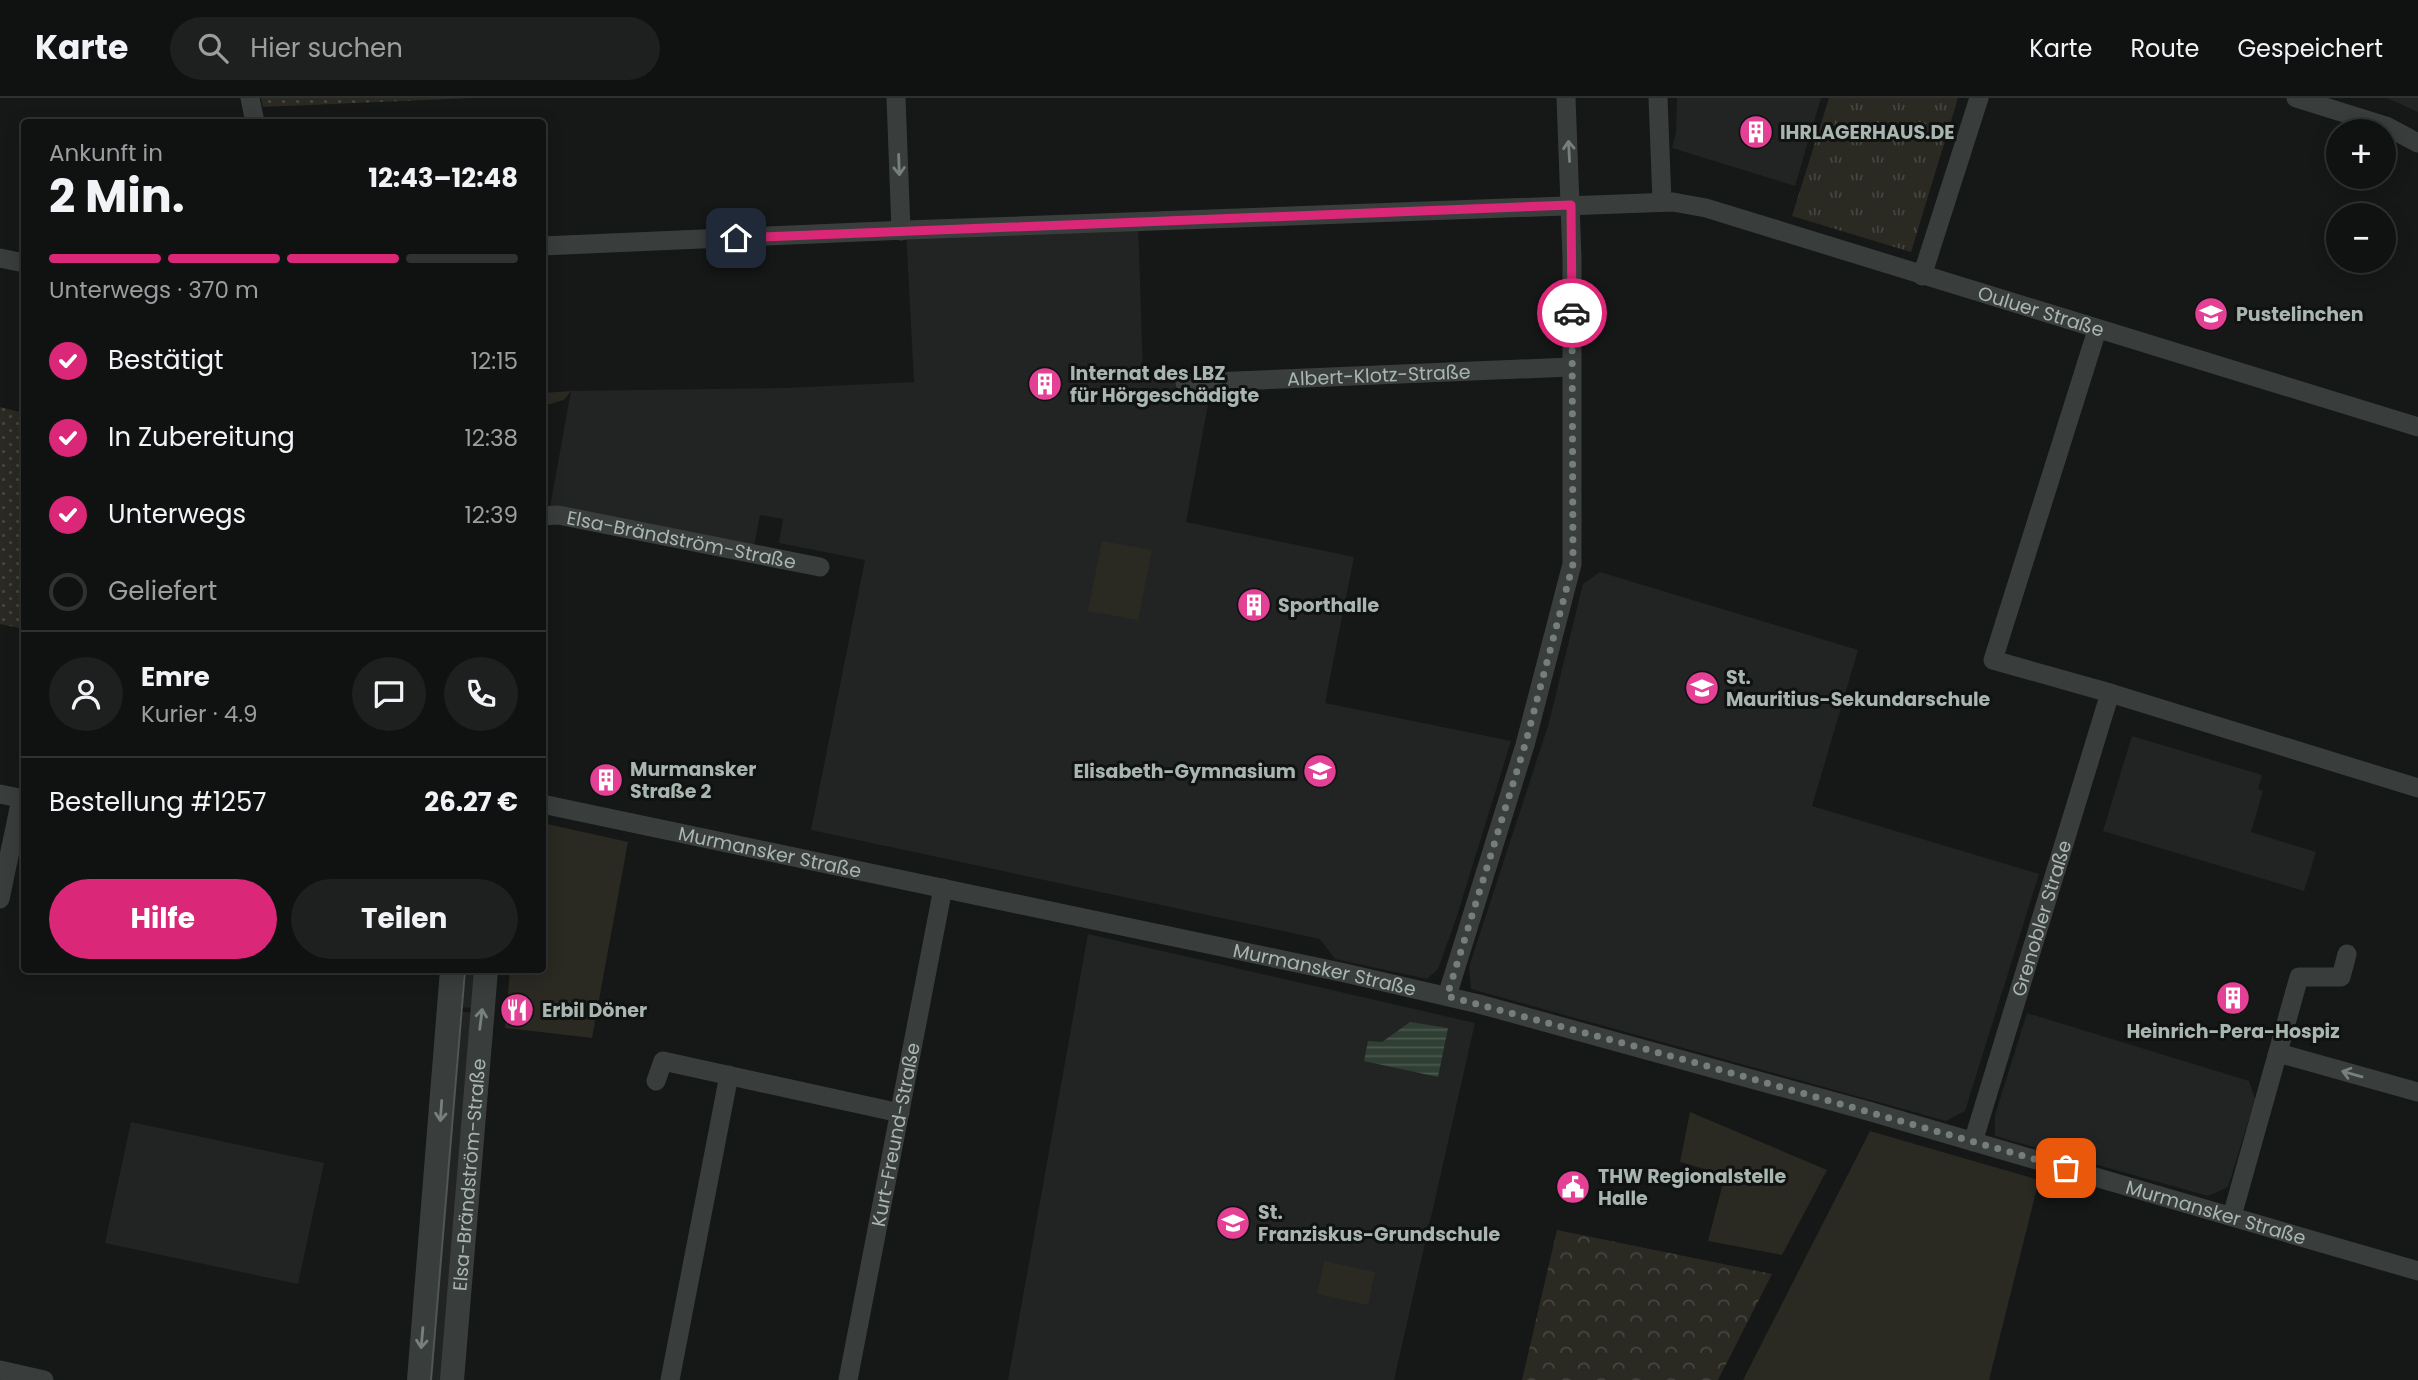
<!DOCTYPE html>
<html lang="de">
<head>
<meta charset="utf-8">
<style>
	:root { --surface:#101111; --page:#1e1f1f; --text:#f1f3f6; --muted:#9c9d9f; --line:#303131; --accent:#db2777 }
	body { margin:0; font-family:Poppins,sans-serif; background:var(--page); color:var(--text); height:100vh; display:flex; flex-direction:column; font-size:26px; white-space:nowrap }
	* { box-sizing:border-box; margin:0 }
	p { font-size:23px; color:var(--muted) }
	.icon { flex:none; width:38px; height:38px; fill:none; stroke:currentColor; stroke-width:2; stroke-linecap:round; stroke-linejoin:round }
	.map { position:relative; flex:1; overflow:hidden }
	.details { position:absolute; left:21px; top:21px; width:525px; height:854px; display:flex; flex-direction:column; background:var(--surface); border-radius:7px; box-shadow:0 4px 18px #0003,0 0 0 2px var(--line) }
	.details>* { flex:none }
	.buttons { position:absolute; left:2326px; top:21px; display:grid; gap:14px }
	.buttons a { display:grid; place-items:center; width:70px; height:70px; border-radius:50%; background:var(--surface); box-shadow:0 4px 18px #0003,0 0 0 2px var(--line); font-size:35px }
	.pin { position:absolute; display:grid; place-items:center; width:60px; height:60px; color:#fff; margin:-30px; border-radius:14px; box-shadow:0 4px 10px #0006 }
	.courier { position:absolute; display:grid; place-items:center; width:70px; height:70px; margin:-35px; border:5px solid #db2777; border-radius:50%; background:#fff; color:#222; box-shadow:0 2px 9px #0007 }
	.overview em { font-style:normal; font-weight:700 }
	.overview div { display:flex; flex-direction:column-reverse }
	.overview { display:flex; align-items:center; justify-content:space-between; height:119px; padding:0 28px }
	h1 { font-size:46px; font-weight:700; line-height:52px }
	.bar { display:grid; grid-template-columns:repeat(4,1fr); gap:10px 7px; align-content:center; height:84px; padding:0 28px }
	.bar i { height:9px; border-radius:5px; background:var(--line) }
	.bar .active { background:var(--accent) }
	.bar p { grid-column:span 4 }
	.line { display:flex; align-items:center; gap:18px; padding:0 28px; border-top:2px solid var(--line) }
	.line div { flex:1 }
	.round { display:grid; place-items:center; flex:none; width:74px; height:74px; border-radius:37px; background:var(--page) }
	ol { padding:0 28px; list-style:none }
	li { display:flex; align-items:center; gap:21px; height:77px }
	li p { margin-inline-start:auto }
	li .icon { padding:7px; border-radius:50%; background:var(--accent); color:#fff; stroke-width:4 }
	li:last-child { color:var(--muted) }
	li i { width:38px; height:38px; border:4px solid var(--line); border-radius:50% }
	.primary-button { display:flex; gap:14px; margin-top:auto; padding:14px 28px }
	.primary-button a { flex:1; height:80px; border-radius:42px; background:var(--accent); color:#fff; font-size:28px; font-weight:700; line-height:80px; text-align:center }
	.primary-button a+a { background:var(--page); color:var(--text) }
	header { display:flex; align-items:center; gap:42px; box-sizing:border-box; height:98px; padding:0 35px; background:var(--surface); border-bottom:2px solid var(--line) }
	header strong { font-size:33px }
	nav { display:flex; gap:38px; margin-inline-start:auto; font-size:24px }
	.search { width:490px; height:63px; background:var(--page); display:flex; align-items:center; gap:18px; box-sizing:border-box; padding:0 24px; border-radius:38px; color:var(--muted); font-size:26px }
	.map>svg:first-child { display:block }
</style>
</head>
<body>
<header>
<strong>Karte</strong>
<div class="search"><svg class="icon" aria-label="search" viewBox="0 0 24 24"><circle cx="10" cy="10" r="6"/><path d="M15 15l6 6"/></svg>Hier suchen</div>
<nav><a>Karte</a><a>Route</a><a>Gespeichert</a></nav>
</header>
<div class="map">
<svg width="2418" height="1282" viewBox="0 0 2418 1282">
	<defs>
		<pattern id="forest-crowns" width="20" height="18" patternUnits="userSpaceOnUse" patternTransform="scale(1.75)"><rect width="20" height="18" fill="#2a2922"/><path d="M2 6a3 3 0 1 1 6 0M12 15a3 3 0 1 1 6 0" fill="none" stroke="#464640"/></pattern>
		<pattern id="park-tufts" width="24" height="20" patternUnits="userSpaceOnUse" patternTransform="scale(1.75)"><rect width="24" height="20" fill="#2a2922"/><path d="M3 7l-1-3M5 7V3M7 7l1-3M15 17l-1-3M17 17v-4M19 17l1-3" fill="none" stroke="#464640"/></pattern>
		<pattern id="garden-dots" width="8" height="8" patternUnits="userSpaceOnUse" patternTransform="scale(1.75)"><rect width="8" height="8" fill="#2a2922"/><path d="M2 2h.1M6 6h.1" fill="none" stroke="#464640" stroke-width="1.8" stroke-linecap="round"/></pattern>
		<pattern id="water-rules" width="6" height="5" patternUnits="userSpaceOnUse" patternTransform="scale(1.75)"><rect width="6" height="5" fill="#303f34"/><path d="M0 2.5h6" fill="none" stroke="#4b584f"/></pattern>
	</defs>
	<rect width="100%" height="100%" fill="#161717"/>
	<!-- built -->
	<path fill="#222424" d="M 1677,0 L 1821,0 L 1795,88 L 1672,50 L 1676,35 Z
		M 2387,0 L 2418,0 L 2418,14 Z
		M 1138,124 L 1143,278 L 1185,277 L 1186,297 L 1210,296 L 1186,424 L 1354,459 L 1325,605 L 1511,643 L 1456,821 L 1438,871 L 1427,881 L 1335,861 L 1320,841 L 811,732 L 865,462 L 779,445 L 783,421 L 760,417 L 754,448 L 550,409 L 571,293 L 786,290 L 914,284 L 906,132 Z
		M 1600,474 L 1858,552 L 1812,708 L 2039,776 L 1965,1013 L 1946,1023 L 1471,891 L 1469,869 L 1548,628 L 1583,486 Z
		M 2132,638 L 2262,677 L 2258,691 L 2263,693 L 2251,734 L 2316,754 L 2304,793 L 2103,733 Z
		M 1088,836 L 1475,925 L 1394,1282 L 1008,1282 Z
		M 461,872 L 477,872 L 474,910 L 458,909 Z
		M 458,913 L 473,915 L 442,1282 L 427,1282 Z
		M 2027,915 L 2249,983 L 2255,1001 L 2228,1089 L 2208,1098 L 1995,1038 L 1995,1017 Z
		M 131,1024 L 324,1065 L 298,1186 L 105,1145 Z"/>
	<!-- grass -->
	<path fill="#2a2922" d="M 571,293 L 564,302 L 543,308 L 543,295 Z
		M 1102,443 L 1152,452 L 1138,522 L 1088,513 Z
		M 543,725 L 628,744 L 592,940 L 505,930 L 510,872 L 542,872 Z
		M 1690,1014 L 1827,1072 L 1782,1157 L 1708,1143 L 1725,1077 L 1680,1064 Z
		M 1870,1033 L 2039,1082 L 1989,1282 L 1743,1282 Z
		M 1324,1163 L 1375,1174 L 1368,1207 L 1317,1196 Z"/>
	<!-- forest -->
	<path fill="url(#forest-crowns)" d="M 1557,1132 L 1772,1176 L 1718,1282 L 1522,1282 Z"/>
	<!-- park -->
	<path fill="url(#park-tufts)" d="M 1829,0 L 1958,0 L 1911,154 L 1792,118 Z"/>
	<!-- garden -->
	<path fill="url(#garden-dots)" d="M 261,0 L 471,0 L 263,9 Z
		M 0,309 L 24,315 L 24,531 L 0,526 Z"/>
	<!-- water -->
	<path fill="url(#water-rules)" d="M 1410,924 L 1448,930 L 1438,979 L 1364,963 L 1368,943 L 1382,944 Z"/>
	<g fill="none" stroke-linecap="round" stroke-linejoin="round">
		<!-- minor -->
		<g stroke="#393e3c" stroke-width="19">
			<path d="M 250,0 L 255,24"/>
			<path d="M 896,0 L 901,133"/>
			<path d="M 1658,0 L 1662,104"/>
			<path d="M 2296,0 L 2386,28 L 2418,45"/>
			<path id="s1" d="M 542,148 L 906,132 L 1673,104 L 1706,110 L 2418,329"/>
			<path d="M 0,160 L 24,165"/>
			<path d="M 1922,178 L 1979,0"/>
			<path id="s2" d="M 1185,285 L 1571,269"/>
			<path id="s3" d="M 542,418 L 558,417 L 820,469"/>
			<path d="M 2110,595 L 2418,690"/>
			<path d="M 0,696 L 24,701"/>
			<path id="s4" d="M 542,706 L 1345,875 L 1479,906 L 1868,1013 L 2418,1173"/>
			<path d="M 0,801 L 21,701"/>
			<path d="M 1447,898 L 1525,647 L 1572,466 L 1572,160 L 1566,0"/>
			<path d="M 2278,955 L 2418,994"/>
			<path d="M 656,983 L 663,963 L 900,1015"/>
			<path id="s5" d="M 1973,1044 L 2110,595 L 1993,562 L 2097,232"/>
			<path d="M 2232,1118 L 2299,879 L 2341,879 L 2347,856"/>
			<path d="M 0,1272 L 44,1282"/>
			<path d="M 670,1282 L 729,977"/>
			<path id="s6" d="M 848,1282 L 943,790"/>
		</g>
		<!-- tertiary -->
		<g stroke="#393e3c" stroke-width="24">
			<path d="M 419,1282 L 452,872"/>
			<path id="s7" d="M 452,1282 L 486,872"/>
		</g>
		<!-- tram -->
		<path stroke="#505754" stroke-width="2" d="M 431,1282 L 465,872"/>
	</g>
	<!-- one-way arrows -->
	<defs><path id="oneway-shaft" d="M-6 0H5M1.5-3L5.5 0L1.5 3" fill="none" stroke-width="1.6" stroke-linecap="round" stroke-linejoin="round" transform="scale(1.75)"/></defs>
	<g stroke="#77807c">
		<use href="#oneway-shaft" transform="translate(1569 53) rotate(-93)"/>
		<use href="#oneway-shaft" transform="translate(899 67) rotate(88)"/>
		<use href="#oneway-shaft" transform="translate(481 921) rotate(-83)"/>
		<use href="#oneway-shaft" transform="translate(2352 976) rotate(-164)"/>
		<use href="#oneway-shaft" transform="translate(441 1013) rotate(94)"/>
		<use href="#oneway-shaft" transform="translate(422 1240) rotate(95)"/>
	</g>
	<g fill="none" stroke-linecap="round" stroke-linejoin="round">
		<!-- done -->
		<path stroke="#767e7a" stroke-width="7" stroke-dasharray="0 12.6" d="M 1572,215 L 1573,466 L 1525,647 L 1447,898 L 1682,961 L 2066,1070"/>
		<!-- route -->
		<path stroke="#db2777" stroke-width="9" d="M 736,140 L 1571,107 L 1572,215"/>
	</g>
	<!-- icons -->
	<defs>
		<g id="building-disc" transform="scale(1.75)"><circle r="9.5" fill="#e44196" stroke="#111212"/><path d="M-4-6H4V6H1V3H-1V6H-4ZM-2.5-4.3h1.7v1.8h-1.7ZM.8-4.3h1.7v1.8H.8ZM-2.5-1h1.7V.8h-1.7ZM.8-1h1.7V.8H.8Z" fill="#fff"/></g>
		<g id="school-disc" transform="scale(1.75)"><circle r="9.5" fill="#e44196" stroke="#111212"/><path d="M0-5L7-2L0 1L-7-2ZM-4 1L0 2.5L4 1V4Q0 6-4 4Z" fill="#fff"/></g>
		<g id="restaurant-disc" transform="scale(1.75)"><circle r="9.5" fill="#e44196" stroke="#111212"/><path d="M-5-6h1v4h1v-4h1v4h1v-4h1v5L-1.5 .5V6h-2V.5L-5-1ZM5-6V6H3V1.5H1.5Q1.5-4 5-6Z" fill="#fff"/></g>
		<g id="civic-disc" transform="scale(1.75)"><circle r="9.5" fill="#e44196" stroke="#111212"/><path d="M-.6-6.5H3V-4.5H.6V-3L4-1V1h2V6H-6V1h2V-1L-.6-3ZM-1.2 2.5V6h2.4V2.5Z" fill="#fff"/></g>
	</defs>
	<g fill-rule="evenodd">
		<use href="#building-disc" x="1756" y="34"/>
		<use href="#school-disc" x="2211" y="216"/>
		<use href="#building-disc" x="1045" y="286"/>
		<use href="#building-disc" x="1254" y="507"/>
		<use href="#school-disc" x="1702" y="590"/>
		<use href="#school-disc" x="1320" y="673"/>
		<use href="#building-disc" x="606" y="682"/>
		<use href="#building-disc" x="2233" y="900"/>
		<use href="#restaurant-disc" x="517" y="912"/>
		<use href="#civic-disc" x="1573" y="1089"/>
		<use href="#school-disc" x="1233" y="1125"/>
	</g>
	<g text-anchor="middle" stroke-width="6" stroke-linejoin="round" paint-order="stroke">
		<!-- poi labels -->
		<g font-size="19" font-weight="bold" fill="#a9b6b0" stroke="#111212" text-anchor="start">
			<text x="1780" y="41">IHRLAGERHAUS.DE</text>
			<text x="2236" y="223">Pustelinchen</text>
			<text x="1070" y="282">Internat des LBZ<tspan x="1070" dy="22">für Hörgeschädigte</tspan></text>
			<text x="1278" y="514">Sporthalle</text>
			<text x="1726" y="586">St.<tspan x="1726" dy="22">Mauritius-Sekundarschule</tspan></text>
			<text x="630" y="678">Murmansker<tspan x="630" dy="22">Straße 2</tspan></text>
			<text x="1296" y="680" text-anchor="end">Elisabeth-Gymnasium</text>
			<text x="542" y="919">Erbil Döner</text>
			<text x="2233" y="940" text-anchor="middle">Heinrich-Pera-Hospiz</text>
			<text x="1598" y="1085">THW Regionalstelle<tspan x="1598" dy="22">Halle</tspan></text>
			<text x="1258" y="1121">St.<tspan x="1258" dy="22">Franziskus-Grundschule</tspan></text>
		</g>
		<!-- street labels -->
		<g font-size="19" fill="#a9b6b0" stroke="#111212">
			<text dy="7" stroke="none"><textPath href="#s1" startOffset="1516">Ouluer Straße</textPath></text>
			<text dy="7" stroke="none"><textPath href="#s2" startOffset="194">Albert-Klotz-Straße</textPath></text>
			<text dy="7" stroke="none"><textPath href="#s3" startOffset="142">Elsa-Brändström-Straße</textPath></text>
			<text dy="7" stroke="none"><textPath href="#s4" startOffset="233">Murmansker Straße</textPath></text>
			<text dy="7" stroke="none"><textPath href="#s5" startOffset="234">Grenobler Straße</textPath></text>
			<text dy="7" stroke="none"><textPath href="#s4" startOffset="800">Murmansker Straße</textPath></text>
			<text dy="7" stroke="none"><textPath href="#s6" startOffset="250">Kurt-Freund-Straße</textPath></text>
			<text dy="7" stroke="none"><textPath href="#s7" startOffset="206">Elsa-Brändström-Straße</textPath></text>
			<text dy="7" stroke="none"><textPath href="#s4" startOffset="1724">Murmansker Straße</textPath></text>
		</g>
	</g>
</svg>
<div class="buttons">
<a>+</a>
<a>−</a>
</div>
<div class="pin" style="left:2066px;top:1070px;background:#ea580c"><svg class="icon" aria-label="bag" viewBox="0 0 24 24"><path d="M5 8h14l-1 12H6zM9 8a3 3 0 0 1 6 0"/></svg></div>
<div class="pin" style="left:736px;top:140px;background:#1f2937"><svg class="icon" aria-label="home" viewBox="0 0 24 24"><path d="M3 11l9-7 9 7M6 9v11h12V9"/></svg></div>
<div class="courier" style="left:1572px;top:215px"><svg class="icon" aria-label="car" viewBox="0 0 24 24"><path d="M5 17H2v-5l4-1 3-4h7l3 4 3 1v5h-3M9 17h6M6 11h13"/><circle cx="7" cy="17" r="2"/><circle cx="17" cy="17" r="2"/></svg></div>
<section class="details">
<div class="overview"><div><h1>2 Min.</h1><p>Ankunft in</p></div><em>12:43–12:48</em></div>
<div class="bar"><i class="active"></i><i class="active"></i><i class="active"></i><i></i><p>Unterwegs · 370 m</p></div>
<ol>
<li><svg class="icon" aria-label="check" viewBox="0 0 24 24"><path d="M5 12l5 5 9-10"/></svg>Bestätigt<p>12:15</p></li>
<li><svg class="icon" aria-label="check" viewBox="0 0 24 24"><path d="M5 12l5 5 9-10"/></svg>In Zubereitung<p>12:38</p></li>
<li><svg class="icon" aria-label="check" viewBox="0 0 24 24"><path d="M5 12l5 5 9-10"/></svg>Unterwegs<p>12:39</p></li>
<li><i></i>Geliefert</li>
</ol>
<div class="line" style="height:126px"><a class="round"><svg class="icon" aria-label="person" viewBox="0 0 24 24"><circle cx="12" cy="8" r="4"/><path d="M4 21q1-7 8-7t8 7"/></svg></a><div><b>Emre</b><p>Kurier · 4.9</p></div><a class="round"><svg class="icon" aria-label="chat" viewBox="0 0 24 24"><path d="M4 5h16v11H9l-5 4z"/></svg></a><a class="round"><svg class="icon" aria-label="phone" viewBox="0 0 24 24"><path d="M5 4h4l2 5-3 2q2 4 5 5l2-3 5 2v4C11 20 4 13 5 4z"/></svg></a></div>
<div class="line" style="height:91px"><div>Bestellung #1257</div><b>26.27 €</b></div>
<div class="primary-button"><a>Hilfe</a><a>Teilen</a></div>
</section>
</div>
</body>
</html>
